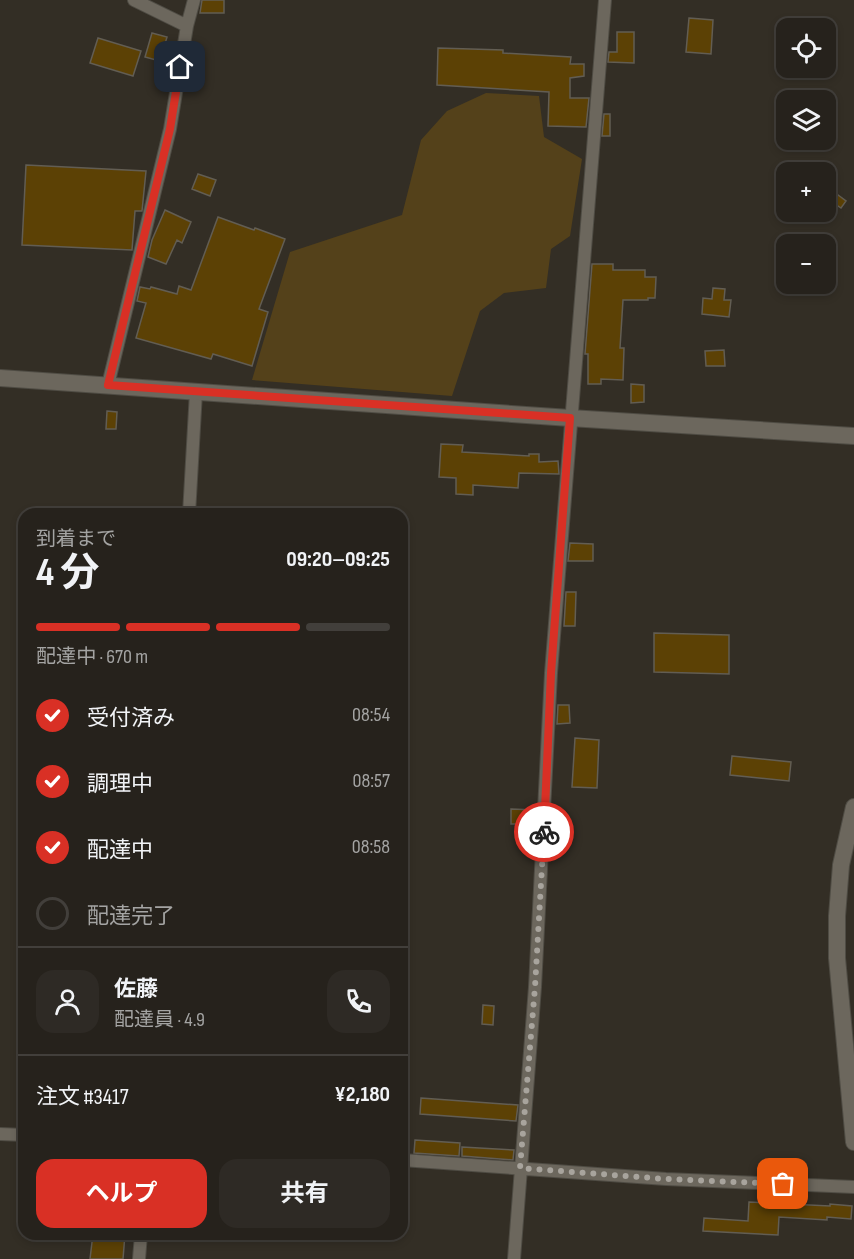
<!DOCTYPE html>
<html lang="ja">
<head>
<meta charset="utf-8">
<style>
	:root { --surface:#26221c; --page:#2e2a25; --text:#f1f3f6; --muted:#a4a4a3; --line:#423f3b; --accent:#d93025 }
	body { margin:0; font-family:"Sofia Sans Condensed","Noto Sans JP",sans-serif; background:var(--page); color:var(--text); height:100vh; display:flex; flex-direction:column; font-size:22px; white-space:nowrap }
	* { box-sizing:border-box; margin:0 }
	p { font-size:20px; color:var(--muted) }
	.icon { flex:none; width:33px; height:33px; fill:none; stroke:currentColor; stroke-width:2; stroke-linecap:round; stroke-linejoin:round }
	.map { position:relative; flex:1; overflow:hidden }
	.sheet { position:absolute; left:18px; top:508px; width:390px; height:732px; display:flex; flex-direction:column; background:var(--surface); border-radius:18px; box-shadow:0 3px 9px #0003,0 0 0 2px var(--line) }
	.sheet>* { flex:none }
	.controls { position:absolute; left:776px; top:18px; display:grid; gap:12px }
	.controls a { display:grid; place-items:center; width:60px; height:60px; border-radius:12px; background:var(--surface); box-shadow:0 3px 9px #0003,0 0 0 2px var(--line); font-size:30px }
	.pin { position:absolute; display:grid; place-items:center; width:51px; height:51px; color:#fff; margin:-26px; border-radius:12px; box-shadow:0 3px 9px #0006 }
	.courier { position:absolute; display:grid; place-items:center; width:60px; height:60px; margin:-30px; border:4px solid #d93025; border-radius:50%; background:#fff; color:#222; box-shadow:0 2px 8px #0007 }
	.summary em { font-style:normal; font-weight:700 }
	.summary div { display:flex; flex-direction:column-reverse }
	.summary { display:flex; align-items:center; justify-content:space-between; height:102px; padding:0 18px }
	h1 { font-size:39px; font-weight:700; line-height:45px }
	.bar { display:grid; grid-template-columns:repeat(4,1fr); gap:9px 6px; align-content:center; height:72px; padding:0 18px }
	.bar i { height:8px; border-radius:4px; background:var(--line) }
	.bar .selected { background:var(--accent) }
	.bar p { grid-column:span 4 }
	.line { display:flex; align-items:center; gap:15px; padding:0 18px; border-top:2px solid var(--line) }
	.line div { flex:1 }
	.round { display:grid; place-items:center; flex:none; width:63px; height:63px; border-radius:18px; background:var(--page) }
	ol { padding:0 18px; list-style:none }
	li { display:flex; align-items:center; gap:18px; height:66px }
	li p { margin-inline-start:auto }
	li .icon { padding:6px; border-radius:50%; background:var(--accent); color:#fff; stroke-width:4 }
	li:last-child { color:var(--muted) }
	li i { width:33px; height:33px; border:3px solid var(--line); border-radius:50% }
	.cta { display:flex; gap:12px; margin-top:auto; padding:12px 18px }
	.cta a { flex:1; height:69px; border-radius:18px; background:var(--accent); color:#fff; font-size:24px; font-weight:700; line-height:69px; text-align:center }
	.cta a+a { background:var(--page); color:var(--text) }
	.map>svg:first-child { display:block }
</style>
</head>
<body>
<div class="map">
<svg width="854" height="1259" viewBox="0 0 854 1259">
	<rect width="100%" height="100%" fill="#332e25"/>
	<!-- green -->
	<path fill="#54411a" d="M 486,93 L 539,96 L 544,137 L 582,159 L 570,236 L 551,249 L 546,288 L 504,293 L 480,311 L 452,396 L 252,380 L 290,252 L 402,215 L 421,140 L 447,111 Z"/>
	<!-- building -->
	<path fill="#5c4105" stroke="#625d53" stroke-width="1.5" d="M 202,0 L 224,0 L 224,13 L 200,13 Z
		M 689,18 L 713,20 L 711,54 L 686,52 Z
		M 617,32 L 634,32 L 634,63 L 608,62 L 609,52 L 617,52 Z
		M 152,33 L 167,37 L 160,61 L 145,57 Z
		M 98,38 L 141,51 L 133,76 L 90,63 Z
		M 438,48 L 503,50 L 503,53 L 571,57 L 570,64 L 584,64 L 584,76 L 570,78 L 570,98 L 589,98 L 586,127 L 548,126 L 549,92 L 437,85 Z
		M 604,114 L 610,114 L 610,136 L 602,136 Z
		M 26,165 L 146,171 L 142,211 L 135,211 L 132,250 L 22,245 Z
		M 198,174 L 216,180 L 210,196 L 192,189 Z
		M 830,189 L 846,201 L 841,208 L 825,197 Z
		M 165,210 L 191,222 L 182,243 L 177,240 L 166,264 L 148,257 L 152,240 Z
		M 218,217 L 254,230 L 255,228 L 285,239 L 259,309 L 268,312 L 252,366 L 213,354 L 211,359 L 136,338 L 146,303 L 137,301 L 140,287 L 150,289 L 151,287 L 177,294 L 179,286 L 191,290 Z
		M 592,264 L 613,264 L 613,270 L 645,270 L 645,277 L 656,277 L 655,298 L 648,298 L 648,300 L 623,300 L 620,348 L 624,348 L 623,380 L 601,379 L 601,384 L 588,384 L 588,354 L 585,354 Z
		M 713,288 L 725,289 L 724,300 L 731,300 L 729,317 L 702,314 L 703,298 L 712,299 Z
		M 724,350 L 725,366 L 706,366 L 705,351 Z
		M 631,384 L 644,385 L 644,402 L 631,403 Z
		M 107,411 L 117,412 L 116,429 L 106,429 Z
		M 441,444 L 463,445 L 462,452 L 529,456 L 529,454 L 539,454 L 539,462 L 558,461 L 559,474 L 519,473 L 518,488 L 473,485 L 473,495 L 456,494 L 456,478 L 439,477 Z
		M 570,543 L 593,544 L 593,561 L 568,561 Z
		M 566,592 L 576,592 L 575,626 L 564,626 Z
		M 654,633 L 729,635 L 729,674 L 654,672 Z
		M 558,705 L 569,705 L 570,723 L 557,724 Z
		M 575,738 L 599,740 L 597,788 L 572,787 Z
		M 732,756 L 791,762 L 789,781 L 730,775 Z
		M 511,809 L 536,810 L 534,840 L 516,839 L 516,824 L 511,824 Z
		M 483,1005 L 494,1006 L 493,1025 L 482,1024 Z
		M 421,1098 L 518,1105 L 516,1121 L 420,1114 Z
		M 415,1140 L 460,1143 L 459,1156 L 414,1153 Z
		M 462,1147 L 514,1150 L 513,1160 L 462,1156 Z
		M 749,1202 L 830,1206 L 830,1204 L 852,1206 L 851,1219 L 827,1217 L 827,1220 L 779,1217 L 778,1235 L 703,1231 L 704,1218 L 748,1221 Z
		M 93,1234 L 125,1234 L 123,1259 L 90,1259 Z"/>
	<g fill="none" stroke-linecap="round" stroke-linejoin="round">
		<!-- street casing -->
		<g stroke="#4f4c44" stroke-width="14">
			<path id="street" d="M 134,0 L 187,26
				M 108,385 L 170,129 L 187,26 L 194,0
				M 189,514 L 196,392
				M 0,1134 L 24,1135
				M 402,1160 L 666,1179 L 854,1187
				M 139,1259 L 141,1234
				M 514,1259 L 535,987 L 551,673 L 605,0"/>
		</g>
		<!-- secondary casing -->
		<g stroke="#4f4c44" stroke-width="18">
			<path id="secondary" d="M 0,378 L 570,418 L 854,436
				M 854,807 L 841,865 L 837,916 L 837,958 L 854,1142"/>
		</g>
		<!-- street -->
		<use href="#street" stroke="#6c675d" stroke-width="12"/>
		<!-- secondary -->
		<use href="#secondary" stroke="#6c675d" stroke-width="16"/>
	</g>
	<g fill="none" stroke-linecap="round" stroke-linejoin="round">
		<!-- done -->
		<path stroke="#a8a49d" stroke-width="6" stroke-dasharray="0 10.8" d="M 544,832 L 535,987 L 520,1168 L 666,1179 L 783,1184"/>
		<!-- route -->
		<path stroke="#d93025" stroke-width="8" d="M 180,67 L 170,129 L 108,385 L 570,418 L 551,673 L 544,832"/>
	</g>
</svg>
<div class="controls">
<a><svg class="icon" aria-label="locate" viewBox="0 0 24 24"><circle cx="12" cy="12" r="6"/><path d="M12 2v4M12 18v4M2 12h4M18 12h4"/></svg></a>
<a><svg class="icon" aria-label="layers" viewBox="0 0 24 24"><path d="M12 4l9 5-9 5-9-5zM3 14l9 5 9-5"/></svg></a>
<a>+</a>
<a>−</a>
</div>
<div class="pin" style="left:783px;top:1184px;background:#ea580c"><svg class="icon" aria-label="bag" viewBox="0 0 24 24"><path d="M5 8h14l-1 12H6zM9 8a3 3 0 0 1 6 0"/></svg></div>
<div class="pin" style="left:180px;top:67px;background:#1f2937"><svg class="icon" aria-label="home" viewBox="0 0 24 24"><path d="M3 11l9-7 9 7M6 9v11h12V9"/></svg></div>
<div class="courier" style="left:544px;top:832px"><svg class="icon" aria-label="bike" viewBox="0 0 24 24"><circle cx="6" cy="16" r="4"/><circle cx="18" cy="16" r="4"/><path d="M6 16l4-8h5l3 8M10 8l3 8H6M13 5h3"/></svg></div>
<section class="sheet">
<div class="summary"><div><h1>4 分</h1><p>到着まで</p></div><em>09:20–09:25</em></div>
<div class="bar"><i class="selected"></i><i class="selected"></i><i class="selected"></i><i></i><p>配達中 · 670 m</p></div>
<ol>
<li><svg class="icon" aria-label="check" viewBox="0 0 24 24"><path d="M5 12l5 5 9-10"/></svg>受付済み<p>08:54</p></li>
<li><svg class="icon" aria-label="check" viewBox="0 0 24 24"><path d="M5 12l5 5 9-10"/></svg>調理中<p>08:57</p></li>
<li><svg class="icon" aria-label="check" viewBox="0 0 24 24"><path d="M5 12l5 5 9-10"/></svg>配達中<p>08:58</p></li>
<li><i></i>配達完了</li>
</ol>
<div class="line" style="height:108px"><a class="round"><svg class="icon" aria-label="person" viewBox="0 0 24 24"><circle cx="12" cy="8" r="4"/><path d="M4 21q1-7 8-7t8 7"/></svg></a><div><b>佐藤</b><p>配達員 · 4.9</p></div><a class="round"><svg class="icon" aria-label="phone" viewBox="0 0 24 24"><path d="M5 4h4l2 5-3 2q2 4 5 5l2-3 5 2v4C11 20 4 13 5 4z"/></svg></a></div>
<div class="line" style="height:78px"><div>注文 #3417</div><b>¥2,180</b></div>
<div class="cta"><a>ヘルプ</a><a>共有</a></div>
</section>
</div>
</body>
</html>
